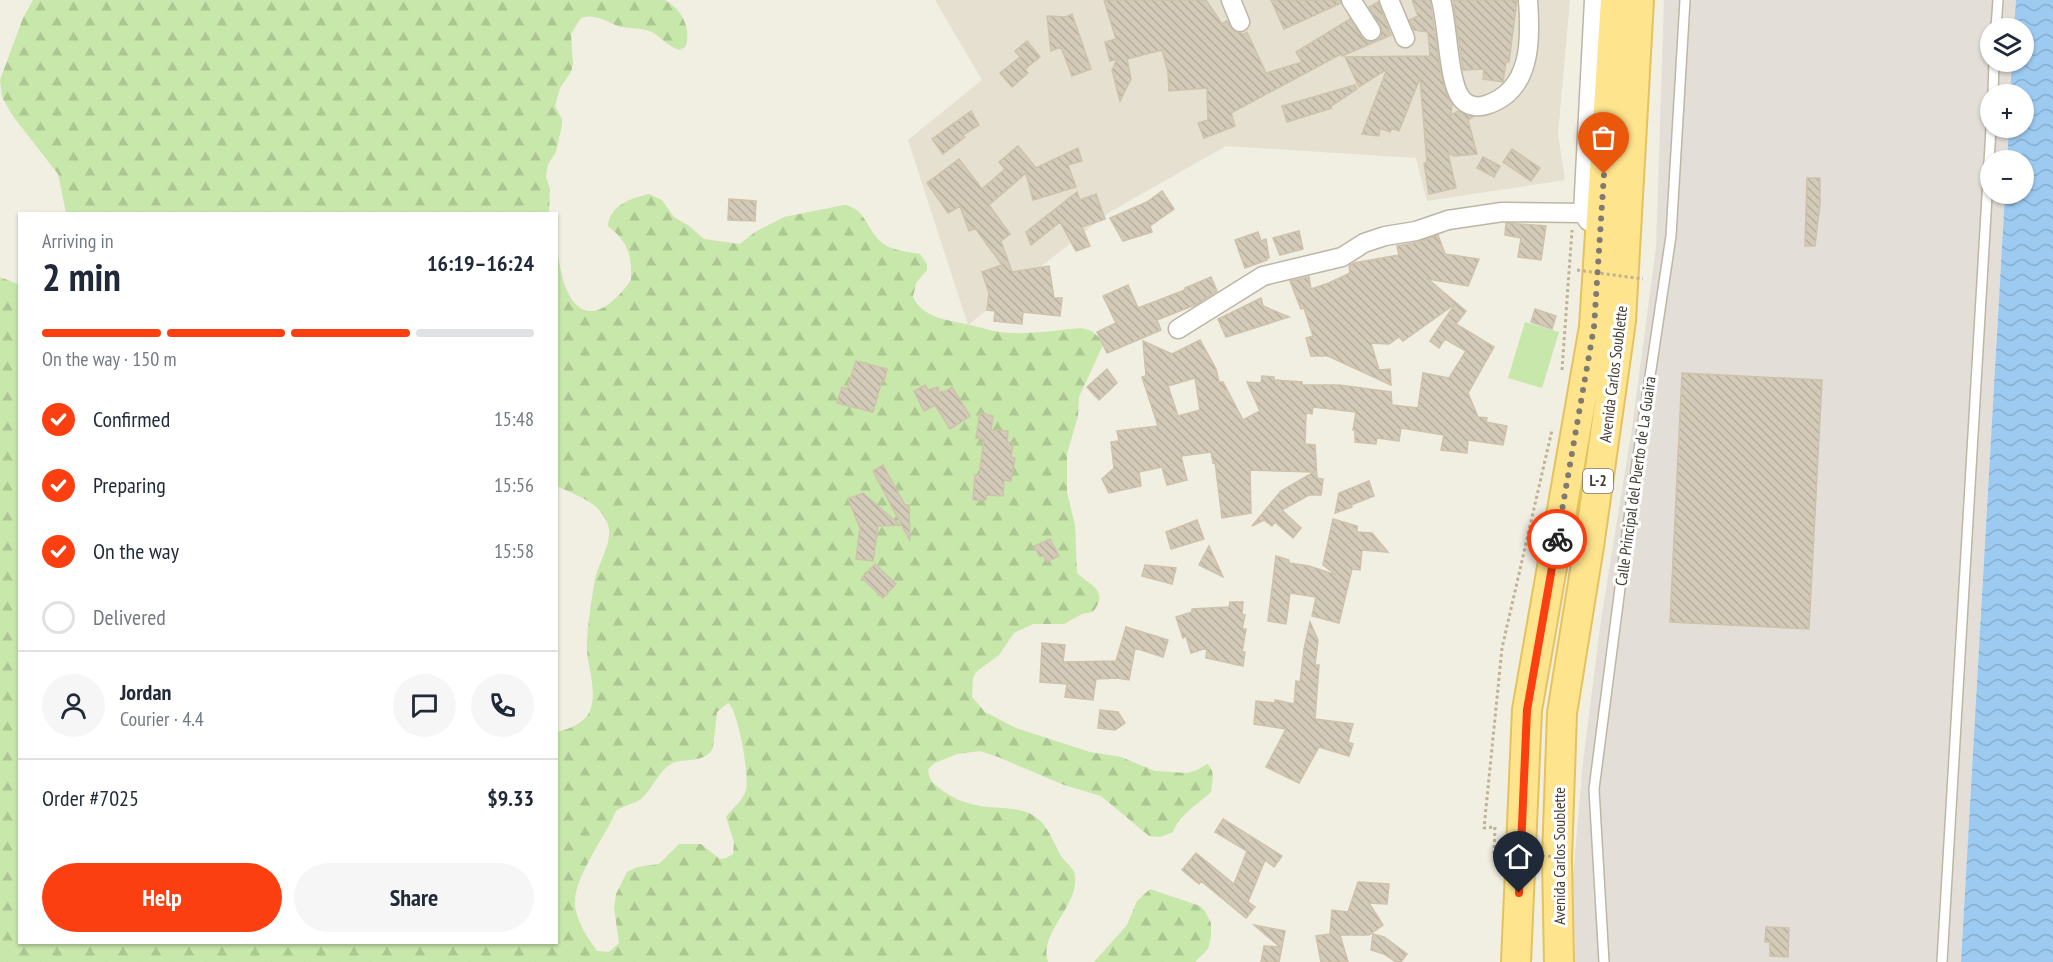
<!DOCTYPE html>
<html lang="en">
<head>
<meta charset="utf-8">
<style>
	:root { --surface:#fff; --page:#f6f6f7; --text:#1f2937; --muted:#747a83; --line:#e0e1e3; --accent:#fb3f10 }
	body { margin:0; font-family:"PT Sans Narrow",sans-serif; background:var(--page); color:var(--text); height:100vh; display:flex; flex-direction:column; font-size:22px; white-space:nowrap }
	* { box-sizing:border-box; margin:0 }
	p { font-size:20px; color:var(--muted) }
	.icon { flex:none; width:33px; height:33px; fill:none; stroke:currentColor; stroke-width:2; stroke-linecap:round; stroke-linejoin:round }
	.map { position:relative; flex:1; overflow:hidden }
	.sheet { position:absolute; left:18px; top:212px; width:540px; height:732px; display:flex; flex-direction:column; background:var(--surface); border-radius:0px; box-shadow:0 2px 4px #0004 }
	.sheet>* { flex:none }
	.controls { position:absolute; left:1980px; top:18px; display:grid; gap:12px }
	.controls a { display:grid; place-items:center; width:54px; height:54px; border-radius:50%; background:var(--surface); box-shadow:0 2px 4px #0004; font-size:30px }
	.pin { position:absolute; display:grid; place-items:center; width:51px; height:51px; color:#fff; margin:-62px -26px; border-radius:50% 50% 50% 0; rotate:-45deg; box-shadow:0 0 6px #0007 }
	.pin .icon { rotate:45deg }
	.courier { position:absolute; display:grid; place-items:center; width:60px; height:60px; margin:-30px; border:4px solid #fb3f10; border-radius:50%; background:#fff; color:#222; box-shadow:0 2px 8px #0007 }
	.overview em { font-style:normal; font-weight:700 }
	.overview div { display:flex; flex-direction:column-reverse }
	.overview { display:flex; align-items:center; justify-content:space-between; height:102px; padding:0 24px }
	h1 { font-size:39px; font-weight:700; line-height:45px }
	.bar { display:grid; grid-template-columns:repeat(4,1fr); gap:9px 6px; align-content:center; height:72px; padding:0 24px }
	.bar i { height:8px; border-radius:4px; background:var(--line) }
	.bar .current { background:var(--accent) }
	.bar p { grid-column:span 4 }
	.line { display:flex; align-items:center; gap:15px; padding:0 24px; border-top:2px solid var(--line) }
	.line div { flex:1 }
	.round { display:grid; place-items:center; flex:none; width:63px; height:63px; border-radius:32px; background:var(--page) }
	ol { padding:0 24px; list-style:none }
	li { display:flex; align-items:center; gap:18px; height:66px }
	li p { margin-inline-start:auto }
	li .icon { padding:6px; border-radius:50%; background:var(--accent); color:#fff; stroke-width:4 }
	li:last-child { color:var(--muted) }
	li i { width:33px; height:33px; border:3px solid var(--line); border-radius:50% }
	.primary-button { display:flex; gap:12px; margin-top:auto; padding:12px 24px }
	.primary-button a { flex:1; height:69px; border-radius:36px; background:var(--accent); color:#fff; font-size:24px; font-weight:700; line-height:69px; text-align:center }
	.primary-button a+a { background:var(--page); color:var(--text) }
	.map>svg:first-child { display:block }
</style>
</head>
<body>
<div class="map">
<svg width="2053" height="962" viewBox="0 0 2053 962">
	<defs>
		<pattern id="forest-firs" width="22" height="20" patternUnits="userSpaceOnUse" patternTransform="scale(1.5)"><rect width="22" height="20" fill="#c8e7aa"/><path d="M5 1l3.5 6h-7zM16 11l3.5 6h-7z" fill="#adc793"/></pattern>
		<pattern id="water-waves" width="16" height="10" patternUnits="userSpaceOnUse" patternTransform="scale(1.5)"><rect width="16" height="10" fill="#9dcaf0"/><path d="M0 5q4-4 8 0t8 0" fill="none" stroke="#88aece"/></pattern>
		<pattern id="building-back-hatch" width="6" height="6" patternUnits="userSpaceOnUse" patternTransform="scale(1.5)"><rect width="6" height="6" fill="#d3cab8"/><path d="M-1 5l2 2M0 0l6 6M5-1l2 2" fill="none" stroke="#b6ae9f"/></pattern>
	</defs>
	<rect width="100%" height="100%" fill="#f1eee2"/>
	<!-- residential -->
	<path fill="#e5e0d0" d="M 935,0 L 1570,0 L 1558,134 L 1565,180 L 1427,201 L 1416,158 L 1226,146 L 1108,213 L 968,325 L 908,140 L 982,80 Z"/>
	<!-- industrial -->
	<path fill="#e3dfd8" d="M 1664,0 L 2016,0 L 2014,28 L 1990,28 L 1990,62 L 2012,62 L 2010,94 L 1990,94 L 1990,128 L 2009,128 L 2007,160 L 1990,160 L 1990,194 L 2005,194 L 1961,962 L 1575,962 L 1573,877 L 1583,762 L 1601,620 L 1632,428 L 1656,247 Z"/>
	<!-- forest -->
	<path fill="url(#forest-firs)" fill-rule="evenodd" d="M 33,0 L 665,0 C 682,10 691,27 686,46 L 680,50 C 668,47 662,38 652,32 C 641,27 629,29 618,26 C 605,21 596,13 581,18 L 571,34 L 573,64 L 571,72 L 560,88 L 555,106 L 562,119 L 562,125 L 556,152 L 548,164 L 546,176 L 550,189 L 549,213 L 66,213 L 58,174 L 12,115 L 2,97 L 0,80 L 23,18 Z
		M 649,194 L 662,200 L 674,217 L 689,226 L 704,239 L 740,244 L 755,232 L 784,217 L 844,205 C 868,208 867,236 887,246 C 896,251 910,252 920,254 L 927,264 L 927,270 L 916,283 L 913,297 C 924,320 952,320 974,326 C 986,329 998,333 1011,333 C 1034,334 1058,330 1081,328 C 1092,330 1099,335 1103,345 L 1079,397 L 1078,416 L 1067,454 L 1067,492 L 1075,525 L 1077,573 C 1089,585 1110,590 1093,612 L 1082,614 L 1064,624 L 1033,624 L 1014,633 L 999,655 L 976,672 L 973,678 L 972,697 L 985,712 L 1016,728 L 1090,752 L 1121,757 L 1155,771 L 1187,773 L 1197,770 L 1207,764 C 1216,771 1212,782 1211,792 C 1198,804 1179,815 1173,832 L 1160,837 L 1149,836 L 1101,796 L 1064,785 L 998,757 L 980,751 L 957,754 L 935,763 L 928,769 C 929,778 931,782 939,788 C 950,797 966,804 980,806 C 998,809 1025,806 1038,819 C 1048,827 1054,843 1060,854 C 1064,862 1075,868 1075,876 C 1079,906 1038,933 1048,962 L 0,962 L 0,277 L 20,285 L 20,942 L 556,942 L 557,732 C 569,729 584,724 590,711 C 597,692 589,670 587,652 C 586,633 592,597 595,579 C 599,561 615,540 607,522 C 597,500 576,496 557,486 L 557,251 C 559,262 561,273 564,283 C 581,331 611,309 631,280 C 632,254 628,242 608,226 C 610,205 631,198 649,194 ZM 728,703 C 738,709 750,778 746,790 C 743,801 732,808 726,817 L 734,842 L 733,854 L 726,858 L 720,859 L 701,844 L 679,844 L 659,864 L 637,867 L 627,872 L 616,894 L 614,908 L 619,943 L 609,952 L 597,951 C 588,938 576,921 575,905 C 573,877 605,838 616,811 C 624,804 636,805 644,796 C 654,786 658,772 671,764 C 685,757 705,764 713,748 L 717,712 Z
		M 1150,889 L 1200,906 L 1205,911 L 1211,923 L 1211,937 L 1208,949 L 1195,962 L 1094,962 L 1127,925 L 1137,901 Z"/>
	<!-- pitch -->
	<path fill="#c8e7aa" d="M 1525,322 L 1559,332 L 1542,388 L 1508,378 Z"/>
	<!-- water -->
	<path fill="url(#water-waves)" d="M 2016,0 L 2053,0 L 2053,962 L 1961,962 L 2005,194 L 2024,194 L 2024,160 L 2007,160 L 2009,128 L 2024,128 L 2024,94 L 2010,94 L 2012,62 L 2024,62 L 2024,28 L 2014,28 Z"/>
	<!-- building -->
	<path fill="url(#building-back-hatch)" stroke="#cec2ab" stroke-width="1.5" fill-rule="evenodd" d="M 1104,0 L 1206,0 L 1222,24 L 1227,21 L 1234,31 L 1244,34 L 1247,32 L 1266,73 L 1302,62 L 1296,52 L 1350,19 L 1365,41 L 1377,41 L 1381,37 L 1382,30 L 1369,7 L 1378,2 L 1391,35 L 1342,56 L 1341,54 L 1231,113 L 1235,126 L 1204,138 L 1198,123 L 1208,120 L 1207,88 L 1169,91 L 1168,72 L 1162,50 L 1127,59 L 1131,79 L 1120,101 L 1112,70 L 1117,59 L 1110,61 L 1105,42 L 1116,39 Z
		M 1271,0 L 1340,0 L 1341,3 L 1284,29 Z
		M 1412,0 L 1430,0 L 1440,68 L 1446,93 L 1452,104 L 1451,115 L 1458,111 L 1473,117 L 1468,120 L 1477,154 L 1454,156 L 1448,153 L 1456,188 L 1429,194 L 1424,163 L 1427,163 L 1420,78 L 1399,131 L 1392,128 L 1390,132 L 1380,128 L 1379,136 L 1362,134 L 1387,69 L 1359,87 L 1345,57 L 1430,56 L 1428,32 L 1414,30 L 1409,20 L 1418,16 Z
		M 1453,0 L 1517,0 L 1509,62 L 1506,62 L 1503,82 L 1483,79 L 1484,69 L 1463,70 Z
		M 1072,14 L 1091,69 L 1072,76 L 1061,47 L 1051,51 L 1047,16 L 1066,17 Z
		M 1027,41 L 1040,57 L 1025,69 L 1028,73 L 1012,87 L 1000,73 L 1020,57 L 1015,51 Z
		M 1355,85 L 1357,89 L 1331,106 L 1332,108 L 1287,122 L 1282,106 Z
		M 971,111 L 979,125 L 963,135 L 965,137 L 943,154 L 932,139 Z
		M 1018,146 L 1036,168 L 1078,148 L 1082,161 L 1068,165 L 1076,187 L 1033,200 L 1026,173 L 989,205 L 1010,234 L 1001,241 L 1012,272 L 1049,266 L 1054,298 L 1062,298 L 1060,316 L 1023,312 L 1022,324 L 994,321 L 995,311 L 987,310 L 989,293 L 982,272 L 1002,265 L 975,228 L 969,231 L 960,206 L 948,213 L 927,183 L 959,159 L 982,189 L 1005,169 L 999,162 Z
		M 1512,149 L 1540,168 L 1531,181 L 1503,162 Z
		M 1483,157 L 1500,166 L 1494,177 L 1477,168 Z
		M 1807,178 L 1820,178 L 1820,204 L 1815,246 L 1805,246 Z
		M 1162,191 L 1174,209 L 1150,226 L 1152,232 L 1123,241 L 1110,218 L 1147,202 Z
		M 1077,192 L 1080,200 L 1096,194 L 1105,219 L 1082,227 L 1090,246 L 1076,251 L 1060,222 L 1031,245 L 1026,232 Z
		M 729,199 L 756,201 L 755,221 L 728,220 Z
		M 1506,223 L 1546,226 L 1541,260 L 1518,257 L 1521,238 L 1505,235 Z
		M 1299,231 L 1303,249 L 1280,255 L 1273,238 Z
		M 1258,232 L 1261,241 L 1266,239 L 1269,258 L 1267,258 L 1267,260 L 1245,268 L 1235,240 Z
		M 1438,235 L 1445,254 L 1479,259 L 1468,286 L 1428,279 L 1466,311 L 1456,324 L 1494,347 L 1468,393 L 1478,417 L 1487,418 L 1486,422 L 1507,426 L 1503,445 L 1468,440 L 1467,453 L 1441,450 L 1444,435 L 1401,428 L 1399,441 L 1377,438 L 1376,444 L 1355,442 L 1355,430 L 1353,430 L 1356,412 L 1313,407 L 1312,414 L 1306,413 L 1305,444 L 1315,445 L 1317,478 L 1323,479 L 1321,495 L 1309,495 L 1282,510 L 1301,528 L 1293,538 L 1275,522 L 1272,526 L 1264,520 L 1252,526 L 1281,491 L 1314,472 L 1250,470 L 1251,513 L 1222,518 L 1215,462 L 1213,463 L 1211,452 L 1181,456 L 1187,480 L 1167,485 L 1162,467 L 1139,472 L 1141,486 L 1109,493 L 1102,479 L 1114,468 L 1111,442 L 1119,441 L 1117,431 L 1158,426 L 1142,377 L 1146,376 L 1143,341 L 1172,354 L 1200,340 L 1216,369 L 1219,382 L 1223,382 L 1243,420 L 1260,411 L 1247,382 L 1261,383 L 1262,376 L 1274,377 L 1274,380 L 1302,382 L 1302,385 L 1339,385 L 1391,392 L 1392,405 L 1418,408 L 1423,373 L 1449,378 L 1466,351 L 1445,339 L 1439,348 L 1430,341 L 1455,304 L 1403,341 L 1399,337 L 1389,344 L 1371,343 L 1379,370 L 1390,369 L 1391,385 L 1328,356 L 1311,356 L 1306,338 L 1313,336 L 1304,308 L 1301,309 L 1290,281 L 1309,277 L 1311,289 L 1329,283 L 1350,273 L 1349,266 L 1354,263 L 1399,255 L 1397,246 L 1418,242 ZM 1195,378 L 1200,410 L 1178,416 L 1168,386 Z
		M 1211,277 L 1217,291 L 1197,304 L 1157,320 L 1161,330 L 1107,353 L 1097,332 L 1116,323 L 1103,296 L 1128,285 L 1138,308 L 1185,290 L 1185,288 Z
		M 1261,298 L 1263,306 L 1289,317 L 1226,337 L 1218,319 Z
		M 1535,309 L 1556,316 L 1552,329 L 1531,322 Z
		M 856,361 L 887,369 L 884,381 L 882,380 L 873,412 L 837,403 L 842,387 L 847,389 Z
		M 1107,369 L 1117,383 L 1099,400 L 1087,387 Z
		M 1682,373 L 1822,380 L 1809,629 L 1670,622 Z
		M 925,385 L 928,390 L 938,387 L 939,393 L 942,391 L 943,393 L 952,387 L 970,416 L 950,429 L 935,405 L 924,411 L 914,391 Z
		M 980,413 L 993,416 L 991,430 L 1008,431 L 1007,442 L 1013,443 L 1011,457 L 1015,458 L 1011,481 L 1004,480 L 1003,496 L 986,495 L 986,500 L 973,500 L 975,475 L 979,475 L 984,439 L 976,438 Z
		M 883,465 L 905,505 L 909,505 L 910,541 L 873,471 Z
		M 1369,481 L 1374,496 L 1351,505 L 1352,507 L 1335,513 L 1339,493 Z
		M 863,493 L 900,525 L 878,526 L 873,561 L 856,559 L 860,528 L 848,499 Z
		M 1333,519 L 1357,526 L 1357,532 L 1372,533 L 1388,552 L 1362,550 L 1360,570 L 1352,569 L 1339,623 L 1312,616 L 1316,597 L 1290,593 L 1286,624 L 1268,621 L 1276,556 L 1289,560 L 1289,563 L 1309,566 L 1336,575 L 1323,565 Z
		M 1197,520 L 1204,539 L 1171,549 L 1166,532 Z
		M 1050,539 L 1059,556 L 1047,562 L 1043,555 L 1040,557 L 1034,546 Z
		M 1209,546 L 1223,577 L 1199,565 Z
		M 875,564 L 896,584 L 883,598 L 862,578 Z
		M 1145,565 L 1176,568 L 1172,584 L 1142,576 Z
		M 1230,602 L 1243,602 L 1242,614 L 1245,615 L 1242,629 L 1246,629 L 1242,652 L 1245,652 L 1243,666 L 1206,658 L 1207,648 L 1191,653 L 1186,636 L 1183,638 L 1176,617 L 1192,612 L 1192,609 L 1229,607 Z
		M 1310,622 L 1318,640 L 1315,665 L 1319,665 L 1315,719 L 1353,724 L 1348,742 L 1353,744 L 1349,756 L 1319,747 L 1299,783 L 1266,767 L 1286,729 L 1254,724 L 1256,701 L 1275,703 L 1275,700 L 1294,704 L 1296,681 L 1300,682 L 1304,649 Z
		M 1126,627 L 1168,640 L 1163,657 L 1135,648 L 1129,680 L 1117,678 L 1096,679 L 1093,700 L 1065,697 L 1067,684 L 1040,682 L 1042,643 L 1065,645 L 1063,662 L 1116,661 Z
		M 1100,710 L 1118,712 L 1125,723 L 1115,730 L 1098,728 Z
		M 1223,819 L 1282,856 L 1274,867 L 1265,860 L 1248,902 L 1255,907 L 1246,918 L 1201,881 L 1199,884 L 1182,870 L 1196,853 L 1234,884 L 1247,851 L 1215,832 Z
		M 1358,882 L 1389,884 L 1387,904 L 1369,903 L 1383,925 L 1369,935 L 1340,935 L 1348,962 L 1321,962 L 1316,936 L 1330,934 L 1332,910 L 1348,912 Z
		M 1254,925 L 1285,931 L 1279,962 L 1261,962 L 1264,946 L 1280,947 Z
		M 1766,927 L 1789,928 L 1788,957 L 1770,956 L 1770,942 L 1765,942 Z
		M 1373,934 L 1384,937 L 1407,954 L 1401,962 L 1396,962 L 1384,954 L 1371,950 Z"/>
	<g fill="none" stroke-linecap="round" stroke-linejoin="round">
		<!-- service casing -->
		<g stroke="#bdb6a5" stroke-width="12">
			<path id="service" d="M 1996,28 L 1998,0
				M 1993,94 L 1994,62
				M 1604,962 L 1594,789 L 1631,503 L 1671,236 L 1685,0
				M 1942,962 L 1991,128"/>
		</g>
		<!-- minor casing -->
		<g stroke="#bdb6a5" stroke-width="21">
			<path id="minor" d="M 1231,0 L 1240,22
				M 1351,0 L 1371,31
				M 1389,0 L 1405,38
				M 1441,0 C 1448,25 1448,81 1461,98 C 1467,106 1477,108 1486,105 C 1532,91 1531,39 1528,0
				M 1588,221 L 1583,213 L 1594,0
				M 1178,329 L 1263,276 L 1342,257 L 1364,243 L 1385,236 L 1416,231 L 1448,220 L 1502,212 L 1583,213"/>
		</g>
		<!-- primary casing -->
		<g stroke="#e4c25e" stroke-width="32">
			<path id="primary" d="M 1516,962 L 1527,710 L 1594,327 L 1615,0
				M 1559,962 L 1557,859 L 1562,713 L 1589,546 L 1621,321 L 1639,0"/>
		</g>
		<!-- path -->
		<path stroke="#bfb296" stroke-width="3" stroke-dasharray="3 3" stroke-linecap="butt" d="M 1562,370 L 1572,230
			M 1494,854 L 1495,827 L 1484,828 L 1502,648 L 1552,430"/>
		<!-- service -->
		<use href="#service" stroke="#fff" stroke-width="9"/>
		<!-- minor -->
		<use href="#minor" stroke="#fff" stroke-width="18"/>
		<!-- primary -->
		<use href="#primary" stroke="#ffe48e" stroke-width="28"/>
		<!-- path-bridge -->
		<path stroke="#bfb296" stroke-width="3" stroke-dasharray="3 3" stroke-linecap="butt" d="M 1577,270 L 1643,279
			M 1494,854 L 1568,857"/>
	</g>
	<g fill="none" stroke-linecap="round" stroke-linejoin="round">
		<!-- done -->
		<path stroke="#807b70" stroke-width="6" stroke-dasharray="0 10.8" d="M 1557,539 L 1594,327 L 1604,174"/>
		<!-- route -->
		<path stroke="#fb3f10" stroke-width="8" d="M 1519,893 L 1527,710 L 1557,539"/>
	</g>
	<g text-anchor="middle" stroke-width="6" stroke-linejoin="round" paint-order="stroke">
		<!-- shield labels -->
		<rect fill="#fff" stroke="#7b7770" stroke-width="1.5" x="1583" y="469" width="30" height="24" rx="4.5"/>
		<g font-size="15" font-weight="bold" fill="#433d33">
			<text x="1598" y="486">L-2</text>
		</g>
		<!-- street labels -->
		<g font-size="16" fill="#433d33" stroke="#fff">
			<text transform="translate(1613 374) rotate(-83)" y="6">Avenida Carlos Soublette</text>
			<text transform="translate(1635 481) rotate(-82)" y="6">Calle Principal del Puerto de La Guaira</text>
			<text transform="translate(1559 856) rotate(-90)" y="6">Avenida Carlos Soublette</text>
		</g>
	</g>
</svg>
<div class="controls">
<a><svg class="icon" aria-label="layers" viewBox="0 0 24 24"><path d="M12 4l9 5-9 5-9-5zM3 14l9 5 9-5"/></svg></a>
<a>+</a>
<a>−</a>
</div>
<div class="pin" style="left:1604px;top:174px;background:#ea580c"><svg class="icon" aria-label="bag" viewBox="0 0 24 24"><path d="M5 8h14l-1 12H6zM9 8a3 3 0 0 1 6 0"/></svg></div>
<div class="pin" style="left:1519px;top:893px;background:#1f2937"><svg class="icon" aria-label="home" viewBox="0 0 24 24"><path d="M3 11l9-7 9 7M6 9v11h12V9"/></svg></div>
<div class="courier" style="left:1557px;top:539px"><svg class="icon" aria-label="bike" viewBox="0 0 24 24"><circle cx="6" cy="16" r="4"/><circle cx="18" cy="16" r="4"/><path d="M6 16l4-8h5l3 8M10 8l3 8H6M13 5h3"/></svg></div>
<section class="sheet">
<div class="overview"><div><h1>2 min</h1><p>Arriving in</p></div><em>16:19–16:24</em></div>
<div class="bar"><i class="current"></i><i class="current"></i><i class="current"></i><i></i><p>On the way · 150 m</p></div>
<ol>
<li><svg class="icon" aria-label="check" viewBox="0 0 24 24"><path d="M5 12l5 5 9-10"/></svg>Confirmed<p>15:48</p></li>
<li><svg class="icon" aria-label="check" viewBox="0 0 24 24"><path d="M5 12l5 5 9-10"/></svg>Preparing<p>15:56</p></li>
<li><svg class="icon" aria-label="check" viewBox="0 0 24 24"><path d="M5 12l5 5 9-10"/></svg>On the way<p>15:58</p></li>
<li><i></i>Delivered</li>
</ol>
<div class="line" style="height:108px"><a class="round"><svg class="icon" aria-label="person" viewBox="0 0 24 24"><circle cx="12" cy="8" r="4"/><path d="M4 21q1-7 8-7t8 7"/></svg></a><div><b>Jordan</b><p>Courier · 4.4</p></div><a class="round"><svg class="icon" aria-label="chat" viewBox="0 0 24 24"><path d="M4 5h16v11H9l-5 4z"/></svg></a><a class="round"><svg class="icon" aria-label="phone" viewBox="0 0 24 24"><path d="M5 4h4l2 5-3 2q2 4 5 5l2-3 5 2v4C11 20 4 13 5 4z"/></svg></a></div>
<div class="line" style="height:78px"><div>Order #7025</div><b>$9.33</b></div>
<div class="primary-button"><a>Help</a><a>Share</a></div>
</section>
</div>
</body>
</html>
